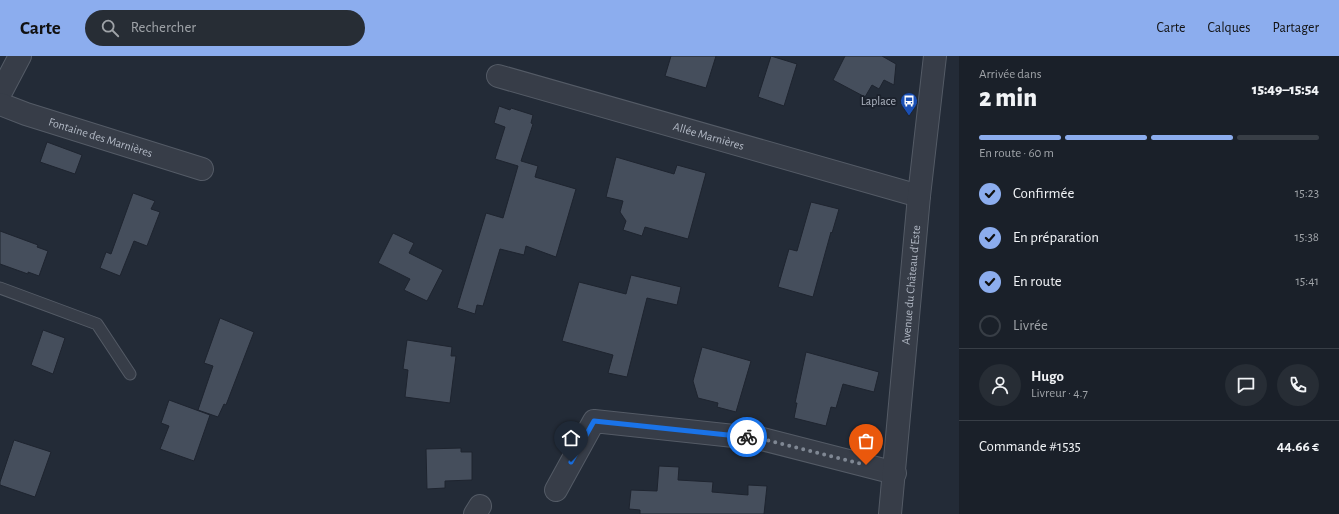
<!DOCTYPE html>
<html lang="fr">
<head>
<meta charset="utf-8">
<style>
	:root { --surface:#1a2029; --page:#272d35; --text:#f1f3f6; --muted:#9fa3a8; --line:#383e46; --accent:#8cadee }
	body { margin:0; font-family:"Alegreya Sans",sans-serif; background:var(--page); color:var(--text); height:100vh; display:flex; flex-direction:column; font-size:15px; white-space:nowrap }
	* { box-sizing:border-box; margin:0 }
	p { font-size:13px; color:var(--muted) }
	.icon { flex:none; width:22px; height:22px; fill:none; stroke:currentColor; stroke-width:2; stroke-linecap:round; stroke-linejoin:round }
	.map { position:relative; flex:1; overflow:hidden }
	.drawer { display:flex; flex-direction:column; background:var(--surface); width:380px }
	.drawer>* { flex:none }
	.pin { position:absolute; display:grid; place-items:center; width:34px; height:34px; color:#fff; margin:-41px -17px; border-radius:50% 50% 50% 0; rotate:-45deg; box-shadow:0 0 4px #0007 }
	.pin .icon { rotate:45deg }
	.courier { position:absolute; display:grid; place-items:center; width:40px; height:40px; margin:-20px; border:3px solid #1a73e8; border-radius:50%; background:#fff; color:#222; box-shadow:0 1px 5px #0007 }
	.head em { font-style:normal; font-weight:800 }
	.head div { display:flex; flex-direction:column-reverse }
	.head { display:flex; align-items:center; justify-content:space-between; height:68px; padding:0 20px }
	h1 { font-size:26px; font-weight:800; line-height:30px }
	.bar { display:grid; grid-template-columns:repeat(4,1fr); gap:6px 4px; align-content:center; height:48px; padding:0 20px }
	.bar i { height:5px; border-radius:3px; background:var(--line) }
	.bar .current { background:var(--accent) }
	.bar p { grid-column:span 4 }
	.line { display:flex; align-items:center; gap:10px; padding:0 20px; border-top:1px solid var(--line) }
	.line div { flex:1 }
	.round { display:grid; place-items:center; flex:none; width:42px; height:42px; border-radius:21px; background:var(--page) }
	ol { padding:0 20px; list-style:none }
	li { display:flex; align-items:center; gap:12px; height:44px }
	li p { margin-inline-start:auto }
	li .icon { padding:4px; border-radius:50%; background:var(--accent); color:#111; stroke-width:4 }
	li:last-child { color:var(--muted) }
	li i { width:22px; height:22px; border:2px solid var(--line); border-radius:50% }
	header { display:flex; align-items:center; gap:24px; box-sizing:border-box; height:56px; padding:0 20px; background:var(--accent); color:#111 }
	header strong { font-size:19px }
	nav { display:flex; gap:22px; margin-inline-start:auto; font-size:14px }
	.search { width:280px; height:36px; background:var(--page); display:flex; align-items:center; gap:10px; box-sizing:border-box; padding:0 14px; border-radius:22px; color:var(--muted); font-size:15px }
	main { display:flex; flex:1; min-height:0 }
	.map>svg:first-child { display:block }
</style>
</head>
<body>
<header>
<strong>Carte</strong>
<div class="search"><svg class="icon" aria-label="search" viewBox="0 0 24 24"><circle cx="10" cy="10" r="6"/><path d="M15 15l6 6"/></svg>Rechercher</div>
<nav><a>Carte</a><a>Calques</a><a>Partager</a></nav>
</header>
<main>
<div class="map">
<svg width="959" height="458" viewBox="0 0 959 458">
	<rect width="100%" height="100%" fill="#232b37"/>
	<!-- building -->
	<path fill="#454e5c" stroke="#1e242f" d="M 671,0 L 716,0 L 706,32 L 665,20 Z
		M 771,0 L 797,8 L 784,50 L 758,41 Z
		M 845,0 L 882,0 L 896,8 L 894,29 L 884,24 L 879,33 L 872,29 L 865,41 L 833,24 Z
		M 499,50 L 510,54 L 511,52 L 533,59 L 531,67 L 533,68 L 521,105 L 538,110 L 535,121 L 576,133 L 556,201 L 526,190 L 524,199 L 500,193 L 483,250 L 477,249 L 475,258 L 457,252 L 486,157 L 503,162 L 518,110 L 495,103 L 505,71 L 494,67 Z
		M 47,86 L 82,99 L 75,118 L 40,106 Z
		M 616,101 L 674,118 L 677,109 L 706,117 L 688,183 L 645,171 L 642,180 L 623,174 L 626,165 L 620,156 L 623,145 L 606,141 Z
		M 133,137 L 155,145 L 151,153 L 160,156 L 147,190 L 134,185 L 120,220 L 100,212 L 106,196 L 111,198 Z
		M 811,146 L 839,153 L 832,177 L 831,176 L 813,241 L 778,231 L 789,193 L 797,195 Z
		M 0,175 L 38,189 L 37,191 L 48,195 L 39,220 L 28,216 L 28,218 L 0,208 Z
		M 393,177 L 414,187 L 409,197 L 443,214 L 427,245 L 404,234 L 410,223 L 378,207 Z
		M 631,219 L 681,231 L 677,249 L 647,242 L 627,321 L 608,317 L 613,299 L 562,285 L 579,226 L 626,238 Z
		M 220,262 L 254,276 L 226,349 L 224,348 L 218,361 L 198,354 L 213,310 L 204,307 Z
		M 43,274 L 65,282 L 53,318 L 31,309 Z
		M 407,284 L 452,291 L 451,300 L 456,300 L 450,347 L 405,341 L 408,314 L 403,313 Z
		M 702,291 L 751,305 L 736,356 L 717,351 L 718,347 L 698,342 L 693,325 Z
		M 806,296 L 879,316 L 874,336 L 843,328 L 836,352 L 831,351 L 826,370 L 794,362 L 797,347 L 795,347 Z
		M 169,344 L 210,359 L 194,405 L 160,393 L 169,370 L 161,367 Z
		M 14,384 L 51,396 L 35,441 L 0,429 L 0,426 Z
		M 461,392 L 461,396 L 472,396 L 472,424 L 445,425 L 445,432 L 427,433 L 426,393 Z
		M 659,410 L 679,411 L 678,424 L 713,426 L 712,436 L 748,439 L 748,429 L 767,430 L 764,458 L 640,458 L 640,454 L 629,453 L 631,434 L 657,435 Z"/>
	<g fill="none" stroke-linecap="round" stroke-linejoin="round">
		<!-- service casing -->
		<g stroke="#545b66" stroke-width="13">
			<path id="service" d="M 0,232 L 97,268 L 130,318"/>
		</g>
		<!-- minor casing -->
		<g stroke="#545b66" stroke-width="24">
			<g id="minor">
				<path id="s1" d="M 498,20 L 919,140"/>
				<path d="M 0,38 L 20,0"/>
				<path id="s2" d="M 0,48 L 26,58 L 202,113"/>
				<path d="M 556,434 L 594,365 L 762,383 L 895,417"/>
				<path d="M 475,458 L 480,450"/>
			</g>
		</g>
		<!-- tertiary casing -->
		<g stroke="#545b66" stroke-width="24">
			<g id="tertiary">
				<path id="s3" d="M 890,458 L 919,140 L 935,0"/>
			</g>
		</g>
		<!-- service -->
		<use href="#service" stroke="#373d48" stroke-width="11"/>
		<!-- minor -->
		<use href="#minor" stroke="#373d48" stroke-width="22"/>
		<!-- tertiary -->
		<use href="#tertiary" stroke="#373d48" stroke-width="22"/>
	</g>
	<g fill="none" stroke-linecap="round" stroke-linejoin="round">
		<!-- done -->
		<path stroke="#7f8793" stroke-width="4" stroke-dasharray="0 7.2" d="M 747,381 L 762,383 L 866,409"/>
		<!-- route -->
		<path stroke="#1a73e8" stroke-width="5" d="M 571,406 L 594,365 L 747,381"/>
	</g>
	<!-- icons -->
	<defs>
		<g id="bus-pin" transform="scale(0.9)"><path d="M0 17L-7.5 6A9.5 9.5 0 1 1 7.5 6Z" fill="#1a4fb4" stroke="#1c222d"/><path d="M-5-6H5V4H4V6H2V4H-2V6H-4V4H-5ZM-3.5-4V0h7V-4ZM-3.5 1.2v1.5H-2V1.2ZM2 1.2v1.5H3.5V1.2Z" fill="#fff"/></g>
	</defs>
	<g fill-rule="evenodd">
		<use href="#bus-pin" x="909" y="45"/>
	</g>
	<g text-anchor="middle" stroke-width="4" stroke-linejoin="round" paint-order="stroke">
		<!-- poi labels -->
		<g font-size="12" fill="#b1b8c4" stroke="#1c222d" text-anchor="end">
			<text x="896" y="49">Laplace</text>
		</g>
		<!-- street labels -->
		<g font-size="12" fill="#b1b8c4" stroke="#1c222d">
			<text dy="4" stroke="none"><textPath href="#s1" startOffset="219">Allée Marnières</textPath></text>
			<text dy="4" stroke="none"><textPath href="#s2" startOffset="106">Fontaine des Marnières</textPath></text>
			<text dy="4" stroke="none"><textPath href="#s3" startOffset="230">Avenue du Château d'Este</textPath></text>
		</g>
	</g>
</svg>
<div class="pin" style="left:866px;top:409px;background:#ea580c"><svg class="icon" aria-label="bag" viewBox="0 0 24 24"><path d="M5 8h14l-1 12H6zM9 8a3 3 0 0 1 6 0"/></svg></div>
<div class="pin" style="left:571px;top:406px;background:#1f2937"><svg class="icon" aria-label="home" viewBox="0 0 24 24"><path d="M3 11l9-7 9 7M6 9v11h12V9"/></svg></div>
<div class="courier" style="left:747px;top:381px"><svg class="icon" aria-label="bike" viewBox="0 0 24 24"><circle cx="6" cy="16" r="4"/><circle cx="18" cy="16" r="4"/><path d="M6 16l4-8h5l3 8M10 8l3 8H6M13 5h3"/></svg></div>
</div>
<section class="drawer">
<div class="head"><div><h1>2 min</h1><p>Arrivée dans</p></div><em>15:49–15:54</em></div>
<div class="bar"><i class="current"></i><i class="current"></i><i class="current"></i><i></i><p>En route · 60 m</p></div>
<ol>
<li><svg class="icon" aria-label="check" viewBox="0 0 24 24"><path d="M5 12l5 5 9-10"/></svg>Confirmée<p>15:23</p></li>
<li><svg class="icon" aria-label="check" viewBox="0 0 24 24"><path d="M5 12l5 5 9-10"/></svg>En préparation<p>15:38</p></li>
<li><svg class="icon" aria-label="check" viewBox="0 0 24 24"><path d="M5 12l5 5 9-10"/></svg>En route<p>15:41</p></li>
<li><i></i>Livrée</li>
</ol>
<div class="line" style="height:72px"><a class="round"><svg class="icon" aria-label="person" viewBox="0 0 24 24"><circle cx="12" cy="8" r="4"/><path d="M4 21q1-7 8-7t8 7"/></svg></a><div><b>Hugo</b><p>Livreur · 4.7</p></div><a class="round"><svg class="icon" aria-label="chat" viewBox="0 0 24 24"><path d="M4 5h16v11H9l-5 4z"/></svg></a><a class="round"><svg class="icon" aria-label="phone" viewBox="0 0 24 24"><path d="M5 4h4l2 5-3 2q2 4 5 5l2-3 5 2v4C11 20 4 13 5 4z"/></svg></a></div>
<div class="line" style="height:52px"><div>Commande #1535</div><b>44.66 €</b></div>
</section>
</main>
</body>
</html>
